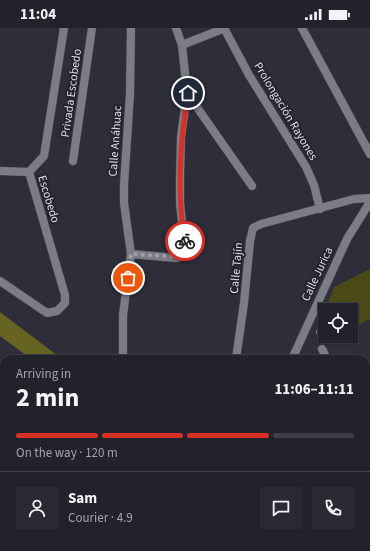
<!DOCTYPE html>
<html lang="en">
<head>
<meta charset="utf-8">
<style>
	:root { --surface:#22222c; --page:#2a2a34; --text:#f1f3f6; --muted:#a2a4a9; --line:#3f3f48; --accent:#d93025 }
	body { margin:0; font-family:"Source Sans 3",sans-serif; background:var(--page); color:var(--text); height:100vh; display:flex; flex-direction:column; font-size:15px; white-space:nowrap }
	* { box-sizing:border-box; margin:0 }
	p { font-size:13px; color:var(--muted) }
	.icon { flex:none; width:22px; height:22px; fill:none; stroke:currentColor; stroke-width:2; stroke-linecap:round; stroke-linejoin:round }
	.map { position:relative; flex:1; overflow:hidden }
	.sheet { position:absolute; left:0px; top:327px; width:370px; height:196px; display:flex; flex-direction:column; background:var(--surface); border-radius:12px 12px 0 0; box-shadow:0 1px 3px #0004,0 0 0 1px var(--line) }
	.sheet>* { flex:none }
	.buttons { position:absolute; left:318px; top:275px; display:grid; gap:8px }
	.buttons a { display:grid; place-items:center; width:40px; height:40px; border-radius:0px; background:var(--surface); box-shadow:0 1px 3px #0004,0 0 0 1px var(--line); font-size:20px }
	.pin { position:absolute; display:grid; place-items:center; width:34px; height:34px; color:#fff; margin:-17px; border:2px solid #fff; border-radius:50%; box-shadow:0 1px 4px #0007 }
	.courier { position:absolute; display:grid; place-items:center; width:40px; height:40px; margin:-20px; border:3px solid #d93025; border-radius:50%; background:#fff; color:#222; box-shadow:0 1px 5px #0007 }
	.headline em { font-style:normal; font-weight:700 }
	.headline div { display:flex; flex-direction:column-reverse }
	.headline { display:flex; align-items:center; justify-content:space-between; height:68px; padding:0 16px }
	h1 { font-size:26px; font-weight:700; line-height:30px }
	.bar { display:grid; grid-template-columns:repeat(4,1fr); gap:6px 4px; align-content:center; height:48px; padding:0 16px }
	.bar i { height:5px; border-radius:3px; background:var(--line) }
	.bar .active { background:var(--accent) }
	.bar p { grid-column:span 4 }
	.line { display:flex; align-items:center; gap:10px; padding:0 16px; border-top:1px solid var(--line) }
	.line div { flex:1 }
	.round { display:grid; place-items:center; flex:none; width:42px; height:42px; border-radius:0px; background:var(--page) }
	.status { display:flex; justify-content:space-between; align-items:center; height:28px; padding:0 20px; background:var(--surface); direction:ltr }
	.status svg { height:11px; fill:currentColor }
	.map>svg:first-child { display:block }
</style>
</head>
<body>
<div class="status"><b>11:04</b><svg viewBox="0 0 49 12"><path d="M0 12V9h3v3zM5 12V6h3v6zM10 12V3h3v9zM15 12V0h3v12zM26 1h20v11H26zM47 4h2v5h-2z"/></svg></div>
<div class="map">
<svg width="370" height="523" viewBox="0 0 370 523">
	<defs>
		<pattern id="building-hatch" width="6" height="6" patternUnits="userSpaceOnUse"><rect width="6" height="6" fill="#4f4588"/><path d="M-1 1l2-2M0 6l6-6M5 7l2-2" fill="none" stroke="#685f99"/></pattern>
	</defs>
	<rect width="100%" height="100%" fill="#2e2e3b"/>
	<!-- park -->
	<path fill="#4c4918" d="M 370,241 L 370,291 L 351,301 L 351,282 L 325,282 L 334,259 Z"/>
	<!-- water -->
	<path fill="#676423" d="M 0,284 L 62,331 L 31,331 L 0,308 Z
		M 162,519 L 193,519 L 196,523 L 165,523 Z"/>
	<!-- building -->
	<path fill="url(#building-hatch)" stroke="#808090" d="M 324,284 L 325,284 L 325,309 L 316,305 Z"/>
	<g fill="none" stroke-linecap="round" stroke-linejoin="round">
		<!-- street casing -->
		<g stroke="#4a4a57" stroke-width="9">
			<path id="street" d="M 224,0 L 249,47 L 306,139 L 314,157 L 320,181
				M 302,0 L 370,126
				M 182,17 L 225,0
				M 187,65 L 252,158
				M 73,133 L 92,0
				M 0,143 L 29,144
				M 29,144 L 44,128 L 64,0
				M 131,226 L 176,230 L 180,229 L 185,223 L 180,175 L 180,149 L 181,109 L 187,65 L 182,17 L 176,0
				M 0,253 L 47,285 L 57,283 L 65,275 L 65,267 L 29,144
				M 322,321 L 327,331
				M 123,331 L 123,287 L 131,226 L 124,175 L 124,157 L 130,66 L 131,0
				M 236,331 L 244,275 L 250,213 L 253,200 L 261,196 L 354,171 L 370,170
				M 292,331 L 347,211 L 370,174
				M 0,341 L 4,340
				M 366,363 L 370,361
				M 51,523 L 60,519"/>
		</g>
		<!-- highway casing -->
		<g stroke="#4a4a57" stroke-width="13">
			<path id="highway" d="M 0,388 L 4,390
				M 0,422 L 4,424
				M 124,519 L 128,523
				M 146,519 L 150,523"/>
		</g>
		<!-- street -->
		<use href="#street" stroke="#7d7c84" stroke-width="8"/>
		<!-- highway -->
		<use href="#highway" stroke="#e8e8fa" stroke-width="12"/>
		<!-- rail -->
		<path stroke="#9b9ba5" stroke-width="2.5" stroke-dasharray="2 4" stroke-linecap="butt" d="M 366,429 L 370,427
			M 173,523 L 182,519"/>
	</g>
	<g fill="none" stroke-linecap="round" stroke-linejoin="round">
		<!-- done -->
		<path stroke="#a1a1ab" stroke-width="4" stroke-dasharray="0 7.2" d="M 128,250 L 131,226 L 180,229 L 185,223 L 185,213"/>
		<!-- route -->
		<path stroke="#d93025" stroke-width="5" d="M 185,213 C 176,164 180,114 188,65"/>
	</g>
	<g text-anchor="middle" stroke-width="4" stroke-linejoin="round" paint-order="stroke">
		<!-- street labels -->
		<g font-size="12" fill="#dfdfe8" stroke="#252431">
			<text transform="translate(71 65) rotate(-82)" y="4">Privada Escobedo</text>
			<text transform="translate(286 83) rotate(59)" y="4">Prolongación Rayones</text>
			<text transform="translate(115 113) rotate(-86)" y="4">Calle Anáhuac</text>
			<text transform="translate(49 171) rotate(73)" y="4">Escobedo</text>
			<text transform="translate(236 240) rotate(-85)" y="4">Calle Tajín</text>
			<text transform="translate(317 246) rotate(-65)" y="4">Calle Jurica</text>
		</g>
	</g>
</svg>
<div class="buttons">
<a><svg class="icon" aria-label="locate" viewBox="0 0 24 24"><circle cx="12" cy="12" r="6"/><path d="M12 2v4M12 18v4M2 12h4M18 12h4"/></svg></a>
</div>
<div class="pin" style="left:128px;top:250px;background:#ea580c"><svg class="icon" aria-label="bag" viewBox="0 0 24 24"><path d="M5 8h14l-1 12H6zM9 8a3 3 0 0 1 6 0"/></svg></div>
<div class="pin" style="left:188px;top:65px;background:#1f2937"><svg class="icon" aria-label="home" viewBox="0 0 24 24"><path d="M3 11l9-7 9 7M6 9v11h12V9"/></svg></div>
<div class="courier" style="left:185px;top:213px"><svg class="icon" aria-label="bike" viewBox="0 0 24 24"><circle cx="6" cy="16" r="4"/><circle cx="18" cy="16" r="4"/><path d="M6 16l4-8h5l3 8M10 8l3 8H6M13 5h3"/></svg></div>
<section class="sheet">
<div class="headline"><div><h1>2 min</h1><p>Arriving in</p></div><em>11:06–11:11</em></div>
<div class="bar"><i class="active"></i><i class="active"></i><i class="active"></i><i></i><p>On the way · 120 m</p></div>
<div class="line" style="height:72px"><a class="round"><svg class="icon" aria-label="person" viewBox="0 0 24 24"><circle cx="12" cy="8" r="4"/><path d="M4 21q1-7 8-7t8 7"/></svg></a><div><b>Sam</b><p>Courier · 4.9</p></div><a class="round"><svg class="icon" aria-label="chat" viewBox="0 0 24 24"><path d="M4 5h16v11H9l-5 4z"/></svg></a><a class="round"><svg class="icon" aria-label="phone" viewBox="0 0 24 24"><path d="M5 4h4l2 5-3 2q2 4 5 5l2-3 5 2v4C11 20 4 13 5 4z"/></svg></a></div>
</section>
</div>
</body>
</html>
